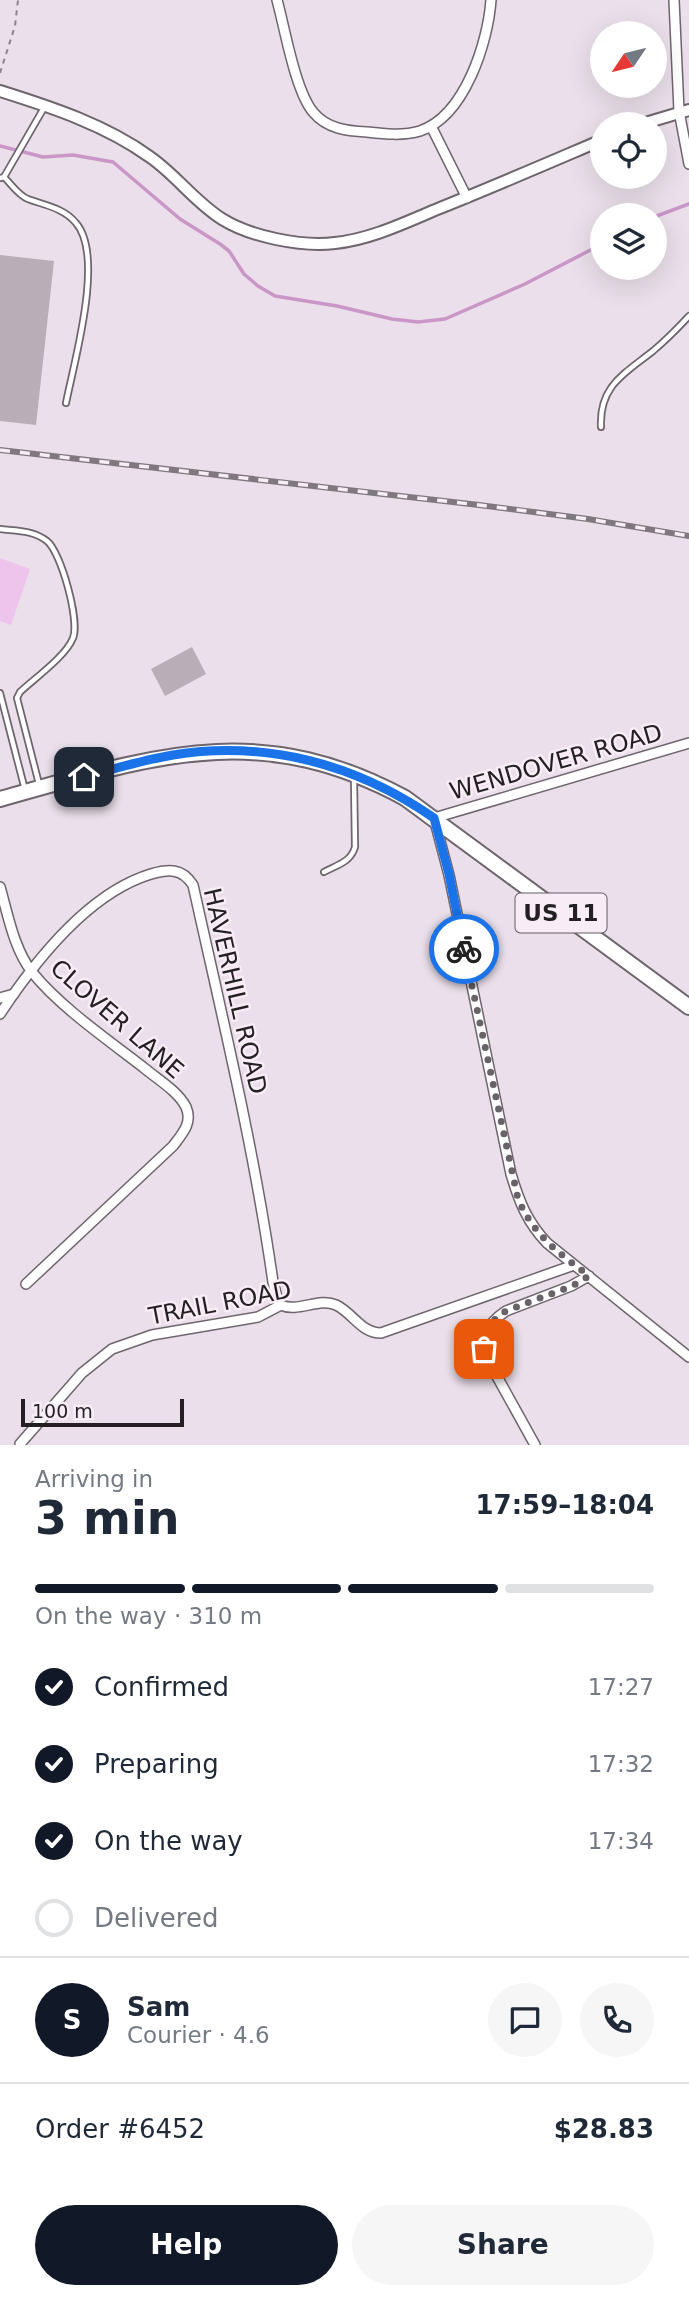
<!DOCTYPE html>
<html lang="en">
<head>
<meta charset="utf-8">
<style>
	:root { --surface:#fff; --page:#f6f6f7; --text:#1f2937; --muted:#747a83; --line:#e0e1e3; --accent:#111827 }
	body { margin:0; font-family:"DejaVu Sans",sans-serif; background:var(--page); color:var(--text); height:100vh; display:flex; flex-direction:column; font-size:26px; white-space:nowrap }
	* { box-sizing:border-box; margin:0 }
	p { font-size:23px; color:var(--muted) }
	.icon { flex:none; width:38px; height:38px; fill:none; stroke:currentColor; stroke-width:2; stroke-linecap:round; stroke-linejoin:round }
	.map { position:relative; height:1445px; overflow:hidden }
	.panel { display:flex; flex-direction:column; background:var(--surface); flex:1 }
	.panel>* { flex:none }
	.needle { width:46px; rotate:235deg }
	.tools { position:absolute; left:590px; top:21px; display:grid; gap:14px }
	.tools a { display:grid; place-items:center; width:77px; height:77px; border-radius:50%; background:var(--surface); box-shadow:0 7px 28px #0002; font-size:35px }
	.scale { position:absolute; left:21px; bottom:18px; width:163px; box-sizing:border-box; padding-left:7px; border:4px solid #231f23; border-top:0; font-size:19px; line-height:24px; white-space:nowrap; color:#231f23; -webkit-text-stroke:5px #f8ecf7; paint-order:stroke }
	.pin { position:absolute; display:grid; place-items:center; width:60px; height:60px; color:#fff; margin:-30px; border-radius:14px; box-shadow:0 4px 10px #0006 }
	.courier { position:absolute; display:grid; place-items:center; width:70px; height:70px; margin:-35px; border:5px solid #1a73e8; border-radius:50%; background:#fff; color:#222; box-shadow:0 2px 9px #0007 }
	.overview em { font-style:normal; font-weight:700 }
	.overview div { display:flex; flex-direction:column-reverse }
	.overview { display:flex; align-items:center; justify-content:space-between; height:119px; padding:0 35px }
	h1 { font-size:46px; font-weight:700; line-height:52px }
	.bar { display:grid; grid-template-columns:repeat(4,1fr); gap:10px 7px; align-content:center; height:84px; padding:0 35px }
	.bar i { height:9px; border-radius:5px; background:var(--line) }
	.bar .on { background:var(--accent) }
	.bar p { grid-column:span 4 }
	.line { display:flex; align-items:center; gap:18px; padding:0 35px; border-top:2px solid var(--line) }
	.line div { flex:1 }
	.round { display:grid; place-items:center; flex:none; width:74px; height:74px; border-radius:37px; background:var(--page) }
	ol { padding:0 35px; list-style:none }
	li { display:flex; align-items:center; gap:21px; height:77px }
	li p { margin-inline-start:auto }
	li .icon { padding:7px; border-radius:50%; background:var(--accent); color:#fff; stroke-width:4 }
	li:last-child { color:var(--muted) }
	li i { width:38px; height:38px; border:4px solid var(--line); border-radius:50% }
	.action { display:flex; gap:14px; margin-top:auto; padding:14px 35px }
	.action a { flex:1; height:80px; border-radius:42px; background:var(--accent); color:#fff; font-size:28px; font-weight:700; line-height:80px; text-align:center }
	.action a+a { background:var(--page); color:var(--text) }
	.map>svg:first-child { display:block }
</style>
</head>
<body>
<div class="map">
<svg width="689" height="1445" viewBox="0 0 689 1445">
	<rect width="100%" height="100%" fill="#eadfea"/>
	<!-- green -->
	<path fill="#eec4ec" d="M 0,558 L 30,569 L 11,625 L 0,621 Z"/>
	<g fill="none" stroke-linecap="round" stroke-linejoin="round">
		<!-- stream -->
		<path stroke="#c996c7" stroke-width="3.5" d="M 0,146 L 43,157 L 73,155 L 113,162 L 180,219 L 220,244 L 229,251 L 244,274 L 258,286 L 275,296 L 337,306 L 392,319 L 418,322 L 445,319 L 525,284 L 602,244
			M 654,217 L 689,204"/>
	</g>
	<!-- building -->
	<path fill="#b9aeb8" d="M 0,255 L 54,261 L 36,425 L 0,421 Z
		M 192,647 L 206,674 L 165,696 L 151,669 Z"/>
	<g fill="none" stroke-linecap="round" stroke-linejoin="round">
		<!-- service casing -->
		<g stroke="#6f656e" stroke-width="8">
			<path id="service" d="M 4,177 C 11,184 19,196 28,199 C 44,205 64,208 76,223 C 105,256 74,362 66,403
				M 0,178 L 4,177 L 45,106
				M 601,427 C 599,386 624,374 653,351 C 666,340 678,328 689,316
				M 0,529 C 16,531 33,530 47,541 C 61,552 80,621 73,638 C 66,656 35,678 20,692 L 17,698 L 39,784
				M 0,693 L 25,790
				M 324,872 C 337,865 351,862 355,847 L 354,778"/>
		</g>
		<!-- minor casing -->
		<g stroke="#6f656e" stroke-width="12">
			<path id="minor" d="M 277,0 C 285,29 295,90 313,112 C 327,129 347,131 367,132 C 385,134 403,136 420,131 C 465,116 488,42 491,0
				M 674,0 L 679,111 L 689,164
				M 431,126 L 467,198
				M 689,743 L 434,818 L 449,875 L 511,1174 C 519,1201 527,1222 547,1243 L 689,1357
				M 0,887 C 8,915 14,949 32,972 C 59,1006 108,1040 143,1067 C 157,1079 178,1091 186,1107 C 193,1123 182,1134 173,1146 L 26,1284
				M 0,998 L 14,994
				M 0,1014 C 35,961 88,893 151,874 C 169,869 182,868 193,885 C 222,1016 254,1148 273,1282 L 278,1301 L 281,1305
				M 281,1305 C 298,1313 319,1297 336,1305 C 353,1313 361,1333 381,1333 L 574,1265
				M 20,1444 L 82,1373 L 112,1349 L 152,1335 L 258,1317 L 281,1305
				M 535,1445 L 489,1362 C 480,1339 485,1325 506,1311 L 571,1286 L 589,1276"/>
		</g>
		<!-- tertiary casing -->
		<g stroke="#6f656e" stroke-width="14">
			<path id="tertiary" d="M 0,91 C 51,107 106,125 150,157 C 176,175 195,202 222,219 C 251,237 302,247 335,243 C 372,239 406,222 440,208 C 495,186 548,163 602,140
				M 642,124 L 689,110"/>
		</g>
		<!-- primary casing -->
		<g stroke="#6f656e" stroke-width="18">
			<path id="primary" d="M 0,799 C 151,757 257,718 405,798 L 689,1007"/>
		</g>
		<!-- path -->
		<path stroke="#8b848b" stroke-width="2" stroke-dasharray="5 5" stroke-linecap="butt" d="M 0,73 L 15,26 L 18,0"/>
		<!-- service -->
		<use href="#service" stroke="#fff" stroke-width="4.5"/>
		<!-- minor -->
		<use href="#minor" stroke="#fff" stroke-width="9"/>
		<!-- tertiary -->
		<use href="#tertiary" stroke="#fff" stroke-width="10"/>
		<!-- primary -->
		<use href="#primary" stroke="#fff" stroke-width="14"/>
		<!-- rail casing -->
		<g stroke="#7f787f" stroke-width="6">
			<path id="rail" d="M 0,450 L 479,505 L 588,519 L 689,536"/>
		</g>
		<!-- rail -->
		<use href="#rail" stroke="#f8ecf7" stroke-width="3.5" stroke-dasharray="10" stroke-linecap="butt"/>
	</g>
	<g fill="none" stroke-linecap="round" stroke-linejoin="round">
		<!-- done -->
		<path stroke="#696269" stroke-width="7" stroke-dasharray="0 12.6" d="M 464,949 L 518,1199 C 535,1237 557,1251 589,1276 L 572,1286 L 506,1311 C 492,1320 482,1331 484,1349"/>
		<!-- route -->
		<path stroke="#1a73e8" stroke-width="9" d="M 84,777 C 113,769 143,760 173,755 C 267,740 356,764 434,818 L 449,874 L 464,949"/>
	</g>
	<g text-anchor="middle" stroke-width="5" stroke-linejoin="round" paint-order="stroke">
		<!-- shield labels -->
		<rect fill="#f8ecf7" stroke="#635c63" stroke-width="2" x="515.5" y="893.5" width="91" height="39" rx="5"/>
		<g font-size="23" font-weight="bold" fill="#231f23">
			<text x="561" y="921">US 11</text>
		</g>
		<!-- street labels -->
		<g font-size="24" fill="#231f23" stroke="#f8ecf7">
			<text transform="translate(556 762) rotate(-16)" y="8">WENDOVER ROAD</text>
			<text transform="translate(235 991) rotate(77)" y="8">HAVERHILL ROAD</text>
			<text transform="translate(117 1019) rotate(41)" y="8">CLOVER LANE</text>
			<text transform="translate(220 1303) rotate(-11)" y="8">TRAIL ROAD</text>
		</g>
	</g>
</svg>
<div class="tools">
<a><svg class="needle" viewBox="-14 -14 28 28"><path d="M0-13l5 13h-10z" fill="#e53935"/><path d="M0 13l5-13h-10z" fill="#747a83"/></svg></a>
<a><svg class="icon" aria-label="locate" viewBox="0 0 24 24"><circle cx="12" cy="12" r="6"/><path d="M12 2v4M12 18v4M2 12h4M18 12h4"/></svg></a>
<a><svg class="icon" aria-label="layers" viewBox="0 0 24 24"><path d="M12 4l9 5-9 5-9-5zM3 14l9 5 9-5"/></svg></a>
</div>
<div class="scale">100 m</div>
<div class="pin" style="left:484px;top:1349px;background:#ea580c"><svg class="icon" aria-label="bag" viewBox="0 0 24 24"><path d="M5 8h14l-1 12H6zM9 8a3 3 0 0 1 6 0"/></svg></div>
<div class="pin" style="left:84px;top:777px;background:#1f2937"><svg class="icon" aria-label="home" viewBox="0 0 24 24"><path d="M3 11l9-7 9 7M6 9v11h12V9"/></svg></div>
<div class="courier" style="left:464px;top:949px"><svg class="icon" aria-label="bike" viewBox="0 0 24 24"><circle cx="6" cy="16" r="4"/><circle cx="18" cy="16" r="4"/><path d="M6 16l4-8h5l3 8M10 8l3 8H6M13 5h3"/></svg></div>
</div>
<section class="panel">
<div class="overview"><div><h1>3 min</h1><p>Arriving in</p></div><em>17:59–18:04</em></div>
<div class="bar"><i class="on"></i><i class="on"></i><i class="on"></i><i></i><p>On the way · 310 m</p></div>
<ol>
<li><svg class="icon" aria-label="check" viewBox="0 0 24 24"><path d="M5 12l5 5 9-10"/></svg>Confirmed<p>17:27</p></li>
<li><svg class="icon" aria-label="check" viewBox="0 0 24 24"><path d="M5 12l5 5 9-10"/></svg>Preparing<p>17:32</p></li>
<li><svg class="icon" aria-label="check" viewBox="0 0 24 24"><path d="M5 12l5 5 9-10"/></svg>On the way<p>17:34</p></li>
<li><i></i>Delivered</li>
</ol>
<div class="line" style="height:126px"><b class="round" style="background:var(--accent);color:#fff">S</b><div><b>Sam</b><p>Courier · 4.6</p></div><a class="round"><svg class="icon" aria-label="chat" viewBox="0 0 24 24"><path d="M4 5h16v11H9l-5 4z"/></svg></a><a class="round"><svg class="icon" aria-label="phone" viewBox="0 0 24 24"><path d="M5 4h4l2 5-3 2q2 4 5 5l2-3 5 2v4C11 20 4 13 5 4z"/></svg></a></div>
<div class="line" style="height:91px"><div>Order #6452</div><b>$28.83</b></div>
<div class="action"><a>Help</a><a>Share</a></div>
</section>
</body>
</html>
